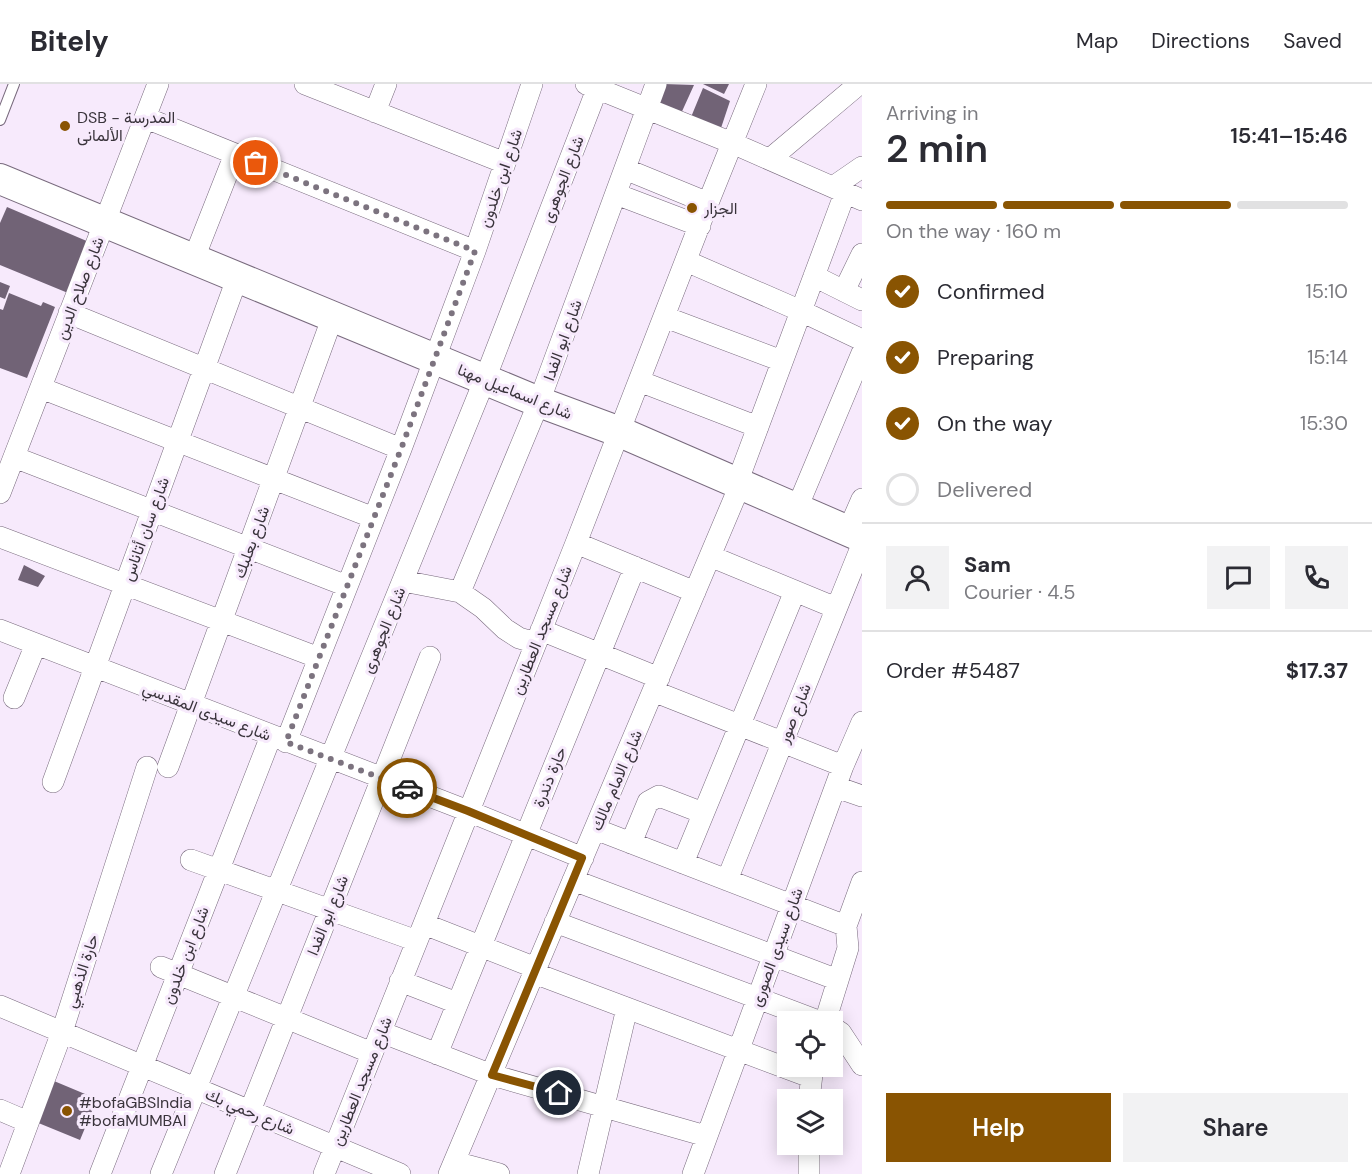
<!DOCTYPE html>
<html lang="en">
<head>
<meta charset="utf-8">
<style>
	:root { --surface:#fff; --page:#f2f2f3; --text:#2b2b33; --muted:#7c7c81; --line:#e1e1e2; --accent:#895402 }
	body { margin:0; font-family:"DM Sans",Vazirmatn,sans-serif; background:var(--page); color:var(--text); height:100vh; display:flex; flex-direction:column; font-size:22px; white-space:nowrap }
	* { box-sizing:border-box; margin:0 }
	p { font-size:20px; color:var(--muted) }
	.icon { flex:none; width:33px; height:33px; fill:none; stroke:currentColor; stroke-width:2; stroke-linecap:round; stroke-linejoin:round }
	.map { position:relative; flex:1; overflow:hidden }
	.details { display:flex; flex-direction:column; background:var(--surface); width:510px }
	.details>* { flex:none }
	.controls { position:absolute; left:777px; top:927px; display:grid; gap:12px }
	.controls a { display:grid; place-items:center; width:66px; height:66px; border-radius:0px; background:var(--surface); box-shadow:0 3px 15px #0003; font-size:30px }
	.pin { position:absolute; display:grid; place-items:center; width:51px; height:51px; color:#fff; margin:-26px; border:3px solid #fff; border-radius:50%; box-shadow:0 2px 6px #0007 }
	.courier { position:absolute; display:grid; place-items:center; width:60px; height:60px; margin:-30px; border:4px solid #895402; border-radius:50%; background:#fff; color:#222; box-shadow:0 2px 8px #0007 }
	.overview em { font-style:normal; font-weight:600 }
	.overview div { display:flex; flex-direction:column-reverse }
	.overview { display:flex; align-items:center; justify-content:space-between; height:102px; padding:0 24px }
	h1 { font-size:39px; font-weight:600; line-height:45px }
	.bar { display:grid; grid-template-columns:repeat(4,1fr); gap:9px 6px; align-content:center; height:72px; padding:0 24px }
	.bar i { height:8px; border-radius:4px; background:var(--line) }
	.bar .active { background:var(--accent) }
	.bar p { grid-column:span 4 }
	.line { display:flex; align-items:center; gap:15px; padding:0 24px; border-top:2px solid var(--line) }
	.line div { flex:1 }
	.round { display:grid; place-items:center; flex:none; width:63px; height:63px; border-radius:0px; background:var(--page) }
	ol { padding:0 24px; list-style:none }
	li { display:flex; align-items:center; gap:18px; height:66px }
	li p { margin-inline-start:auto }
	li .icon { padding:6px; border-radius:50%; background:var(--accent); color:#fff; stroke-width:4 }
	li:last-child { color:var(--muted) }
	li i { width:33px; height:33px; border:3px solid var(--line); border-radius:50% }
	.primary-button { display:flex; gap:12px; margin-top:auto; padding:12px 24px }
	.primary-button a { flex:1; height:69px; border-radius:0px; background:var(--accent); color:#fff; font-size:24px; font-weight:600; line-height:69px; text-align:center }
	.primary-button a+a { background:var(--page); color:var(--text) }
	header { display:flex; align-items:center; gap:36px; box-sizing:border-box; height:84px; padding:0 30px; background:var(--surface); border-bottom:2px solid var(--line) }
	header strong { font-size:28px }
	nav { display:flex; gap:33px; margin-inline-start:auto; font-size:21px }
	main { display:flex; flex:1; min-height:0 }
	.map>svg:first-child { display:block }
</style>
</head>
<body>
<header>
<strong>Bitely</strong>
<nav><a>Map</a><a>Directions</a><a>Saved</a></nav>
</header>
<main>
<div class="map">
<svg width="862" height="1090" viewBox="0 0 862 1090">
	<rect width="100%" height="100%" fill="#f7eafc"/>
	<!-- building -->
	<path fill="#716376" d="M 664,0 L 694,1 L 679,34 L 656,24 Z
		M 703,0 L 729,0 L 724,10 Z
		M 703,4 L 730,17 L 719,50 L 689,38 Z
		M 7,123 L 89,158 L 68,209 L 0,181 L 0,139 Z
		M 0,198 L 10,202 L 5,215 L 0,213 Z
		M 9,209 L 41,222 L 43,218 L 55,223 L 27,294 L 0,284 L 0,225 L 3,226 Z
		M 24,481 L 45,492 L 38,503 L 18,496 Z
		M 54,997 L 97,1015 L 80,1056 L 36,1038 Z"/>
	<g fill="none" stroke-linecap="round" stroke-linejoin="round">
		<!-- service casing -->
		<g stroke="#786a7d" stroke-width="12">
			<path id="service" d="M 0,36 L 14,0"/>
		</g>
		<!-- minor casing -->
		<g stroke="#786a7d" stroke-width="22">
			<path id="minor" d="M 305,0 L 505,79
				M 586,0 L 732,59 L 862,116
				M 375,28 L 386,0
				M 146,34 L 475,167
				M 770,75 L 859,0
				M 625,85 L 708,119
				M 833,103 L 862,83
				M 616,110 L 700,142
				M 194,174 L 235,70
				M 686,177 L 801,227 L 862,256
				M 814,192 L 862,216
				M 844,207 L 862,170
				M 69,229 L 401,365
				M 665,233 L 782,277
				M 639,297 L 758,343
				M 41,304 L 374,434
				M 14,373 L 347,502
				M 737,399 L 845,109
				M 0,409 L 158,0
				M 797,424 L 862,269
				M 848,447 L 862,415
				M 0,453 L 319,574
				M 576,459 L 695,508
				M 710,472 L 836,524
				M 403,497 L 460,508 L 483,524 L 505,545 L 519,554 L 536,559
				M 460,508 L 539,318 L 656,0
				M 0,546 L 468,727 L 583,774
				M 541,546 L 659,594
				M 653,607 L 843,682
				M 14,614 L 36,560
				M 286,658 L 401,365 L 475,167 L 532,0
				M 168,683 L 333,232
				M 53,698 L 238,192
				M 836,703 L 862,712
				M 595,745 L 846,842
				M 631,759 L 648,718 L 659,712 L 703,729
				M 191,776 L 417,857
				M 683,779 L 795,507
				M 573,796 L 838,896
				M 727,796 L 862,461
				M 555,838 L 821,938
				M 424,840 L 536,884
				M 161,883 L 372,969
				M 534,889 L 810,993
				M 400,897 L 457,919
				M 0,922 L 400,1090
				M 825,938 L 848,864 L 846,842 L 862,798
				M 832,943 L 841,949 L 862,981
				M 381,948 L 492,991 L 706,1052
				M 437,970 L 635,483
				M 809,1016 L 813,982
				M 0,1026 L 28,1038
				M 809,1060 L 809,1090
				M 454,1078 L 499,1090
				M 9,1090 L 62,948 L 147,683
				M 100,1090 L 271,652
				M 161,1090 L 485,295 L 599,0
				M 225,1090 L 430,573
				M 324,1090 L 576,459 L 708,119 L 756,0
				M 449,1090 L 740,401
				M 588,1090 L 627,924
				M 693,1090 L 843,682 L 862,638"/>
		</g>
		<!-- secondary casing -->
		<g stroke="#786a7d" stroke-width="32">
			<path id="secondary" d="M 0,95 L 539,318 L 620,348 L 862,453"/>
		</g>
		<!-- service -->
		<use href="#service" stroke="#fff" stroke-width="10"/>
		<!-- minor -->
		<use href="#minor" stroke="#fff" stroke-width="21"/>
		<!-- secondary -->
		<use href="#secondary" stroke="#fff" stroke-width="30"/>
	</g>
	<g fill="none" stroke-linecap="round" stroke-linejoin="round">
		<!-- done -->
		<path stroke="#7c737f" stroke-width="6" stroke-dasharray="0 10.8" d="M 256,79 L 475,167 L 401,365 L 286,658 L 407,704"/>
		<!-- route -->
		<path stroke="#895402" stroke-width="8" d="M 407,704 L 468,727 L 582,774 L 492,991 L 559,1009"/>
	</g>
	<!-- markers -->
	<g fill="#895402" stroke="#f7eafc" stroke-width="2">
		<circle cx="65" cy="42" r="6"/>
		<circle cx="692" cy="124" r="6"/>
		<circle cx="67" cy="1027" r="6"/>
	</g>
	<g text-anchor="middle" stroke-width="6" stroke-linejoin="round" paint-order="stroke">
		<!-- poi labels -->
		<g font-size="16" fill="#39333b" stroke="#f7eafc" text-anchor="start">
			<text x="77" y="39">DSB - المدرسة<tspan x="77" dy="18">الألمانى</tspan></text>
			<text x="704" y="130">الجزار</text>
			<text x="79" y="1024">#bofaGBSIndia<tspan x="79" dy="18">#bofaMUMBAI</tspan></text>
		</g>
		<!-- street labels -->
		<g font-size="16" fill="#39333b" stroke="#f7eafc">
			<text transform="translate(500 94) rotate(-71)" y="6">شارع ابن خلدون</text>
			<text transform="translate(562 95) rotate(-69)" y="6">شارع الجوهرى</text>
			<text transform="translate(79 204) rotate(-69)" y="6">شارع صلاح الدين</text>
			<text transform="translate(562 256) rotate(-70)" y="6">شارع ابو الفدا</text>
			<text transform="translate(515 307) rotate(22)" y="6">شارع اسماعيل مهنا</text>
			<text transform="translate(145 445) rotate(-70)" y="6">شارع سان أتاناس</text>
			<text transform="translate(251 458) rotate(-70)" y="6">شارع بعلبك</text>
			<text transform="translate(383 546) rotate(-68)" y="6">شارع الجوهرى</text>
			<text transform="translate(541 546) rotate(-68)" y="6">شارع مسجد العطارين</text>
			<text transform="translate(207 627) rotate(21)" y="6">شارع سيدى المقدسي</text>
			<text transform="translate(794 629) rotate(-68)" y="6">شارع صور</text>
			<text transform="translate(549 693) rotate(-68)" y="6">حارة دندرة</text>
			<text transform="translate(616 696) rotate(-67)" y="6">شارع الامام مالك</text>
			<text transform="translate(327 831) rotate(-68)" y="6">شارع ابو الفدا</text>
			<text transform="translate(776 863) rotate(-70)" y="6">شارع سيدى الصورى</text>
			<text transform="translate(185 871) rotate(-69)" y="6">شارع ابن خلدون</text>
			<text transform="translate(81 887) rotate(-72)" y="6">حارة الذهبي</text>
			<text transform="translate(361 997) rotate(-68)" y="6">شارع مسجد العطارين</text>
			<text transform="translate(250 1027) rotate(23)" y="6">شارع رحمي بك</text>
		</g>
	</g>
</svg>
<div class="controls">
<a><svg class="icon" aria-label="locate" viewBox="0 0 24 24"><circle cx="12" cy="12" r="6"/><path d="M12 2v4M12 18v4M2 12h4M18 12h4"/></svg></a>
<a><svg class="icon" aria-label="layers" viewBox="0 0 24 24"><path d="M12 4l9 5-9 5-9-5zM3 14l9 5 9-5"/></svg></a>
</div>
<div class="pin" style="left:256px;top:79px;background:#ea580c"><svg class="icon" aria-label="bag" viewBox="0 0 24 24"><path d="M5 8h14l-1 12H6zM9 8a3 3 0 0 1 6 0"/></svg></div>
<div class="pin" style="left:559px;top:1009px;background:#1f2937"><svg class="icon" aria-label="home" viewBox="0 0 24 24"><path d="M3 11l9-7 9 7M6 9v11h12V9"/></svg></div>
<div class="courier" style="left:407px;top:704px"><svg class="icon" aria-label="car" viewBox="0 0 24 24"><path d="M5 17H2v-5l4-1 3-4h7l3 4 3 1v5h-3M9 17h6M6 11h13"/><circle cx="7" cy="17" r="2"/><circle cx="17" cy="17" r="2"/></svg></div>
</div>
<section class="details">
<div class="overview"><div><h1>2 min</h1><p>Arriving in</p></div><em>15:41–15:46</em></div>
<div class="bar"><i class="active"></i><i class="active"></i><i class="active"></i><i></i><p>On the way · 160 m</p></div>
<ol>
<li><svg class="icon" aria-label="check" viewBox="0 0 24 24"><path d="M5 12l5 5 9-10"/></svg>Confirmed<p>15:10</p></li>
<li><svg class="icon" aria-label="check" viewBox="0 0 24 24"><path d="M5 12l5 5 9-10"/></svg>Preparing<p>15:14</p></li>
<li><svg class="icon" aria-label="check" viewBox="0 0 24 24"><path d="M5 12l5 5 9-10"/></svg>On the way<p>15:30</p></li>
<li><i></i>Delivered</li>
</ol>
<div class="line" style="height:108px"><a class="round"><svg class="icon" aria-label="person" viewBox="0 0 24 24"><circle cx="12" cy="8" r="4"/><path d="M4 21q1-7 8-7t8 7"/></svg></a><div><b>Sam</b><p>Courier · 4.5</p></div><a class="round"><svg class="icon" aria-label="chat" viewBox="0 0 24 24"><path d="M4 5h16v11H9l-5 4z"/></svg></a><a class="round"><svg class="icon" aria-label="phone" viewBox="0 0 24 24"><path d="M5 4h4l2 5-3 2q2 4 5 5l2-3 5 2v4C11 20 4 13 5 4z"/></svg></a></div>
<div class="line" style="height:78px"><div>Order #5487</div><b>$17.37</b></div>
<div class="primary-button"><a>Help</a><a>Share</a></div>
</section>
</main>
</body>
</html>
